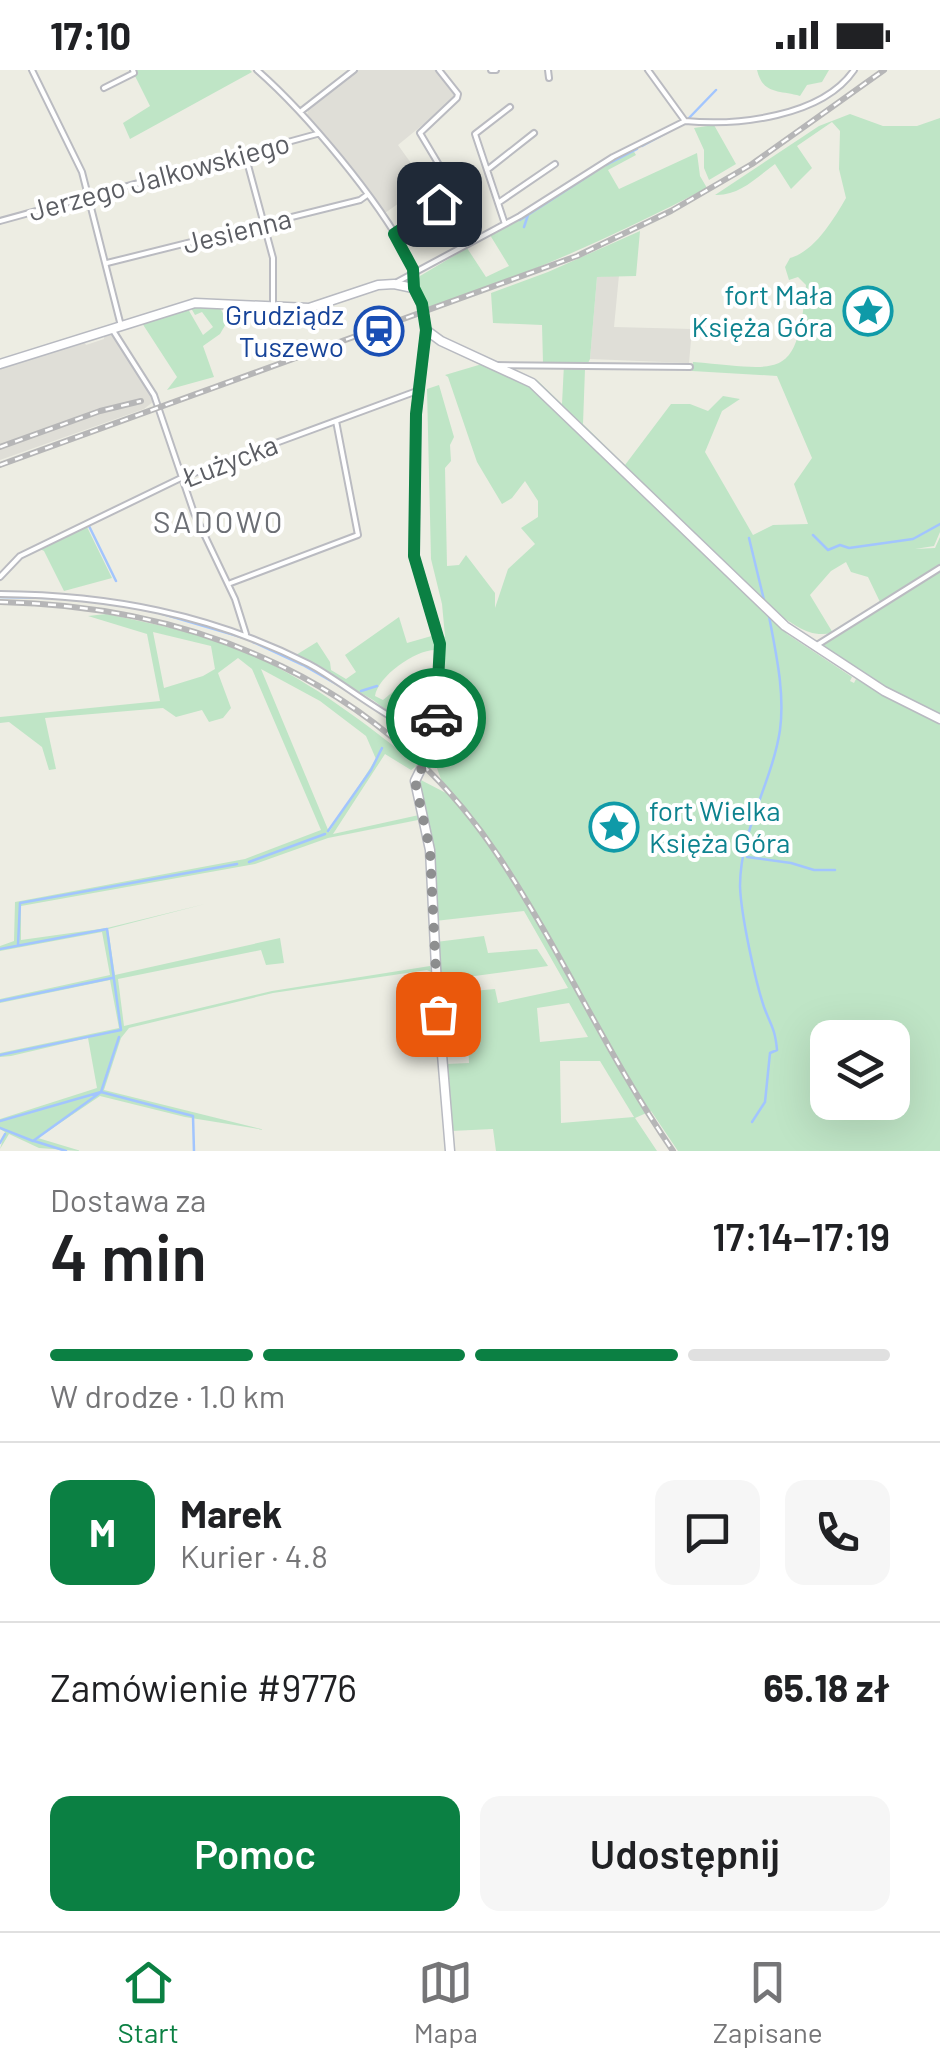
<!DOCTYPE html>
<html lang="pl">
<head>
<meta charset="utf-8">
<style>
	:root { --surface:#fff; --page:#f6f6f6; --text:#202124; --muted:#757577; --line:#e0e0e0; --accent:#0b8043 }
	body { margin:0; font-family:Barlow,sans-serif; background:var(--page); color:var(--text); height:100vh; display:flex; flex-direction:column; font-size:38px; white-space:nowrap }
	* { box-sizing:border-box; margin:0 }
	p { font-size:32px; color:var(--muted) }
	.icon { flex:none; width:55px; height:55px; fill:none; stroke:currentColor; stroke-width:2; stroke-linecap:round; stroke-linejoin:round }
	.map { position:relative; height:1081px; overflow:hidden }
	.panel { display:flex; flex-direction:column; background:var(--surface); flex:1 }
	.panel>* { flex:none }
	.controls { position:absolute; left:810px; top:950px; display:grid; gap:20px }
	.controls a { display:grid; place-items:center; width:100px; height:100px; border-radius:20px; background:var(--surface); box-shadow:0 10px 40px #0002; font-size:50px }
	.pin { position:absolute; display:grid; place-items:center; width:85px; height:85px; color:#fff; margin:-42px; border-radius:20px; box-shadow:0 5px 15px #0006 }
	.courier { position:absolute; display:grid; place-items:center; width:100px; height:100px; margin:-50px; border:8px solid #0b8043; border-radius:50%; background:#fff; color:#222; box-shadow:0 2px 12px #0007 }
	.overview em { font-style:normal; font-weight:600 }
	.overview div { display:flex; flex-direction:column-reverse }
	.overview { display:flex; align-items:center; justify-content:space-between; height:170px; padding:0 50px }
	h1 { font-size:65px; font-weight:600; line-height:75px }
	.bar { display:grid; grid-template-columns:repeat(4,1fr); gap:15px 10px; align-content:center; height:120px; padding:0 50px }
	.bar i { height:12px; border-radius:8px; background:var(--line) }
	.bar .current { background:var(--accent) }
	.bar p { grid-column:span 4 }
	.line { display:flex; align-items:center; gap:25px; padding:0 50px; border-top:2px solid var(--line) }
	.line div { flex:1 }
	.round { display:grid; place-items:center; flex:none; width:105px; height:105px; border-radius:20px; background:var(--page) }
	.cta { display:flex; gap:20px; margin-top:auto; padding:20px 50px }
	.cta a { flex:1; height:115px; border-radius:20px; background:var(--accent); color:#fff; font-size:40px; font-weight:600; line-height:115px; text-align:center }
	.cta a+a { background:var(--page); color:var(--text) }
	.status { display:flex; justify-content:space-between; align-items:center; height:70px; padding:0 50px; background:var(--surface); direction:ltr }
	.status svg { height:28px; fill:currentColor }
	.tab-bar { display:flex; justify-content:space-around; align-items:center; height:140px; border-top:2px solid var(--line); background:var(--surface); font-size:28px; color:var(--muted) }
	.tab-bar a { display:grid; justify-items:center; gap:5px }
	.tab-bar .current { color:var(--accent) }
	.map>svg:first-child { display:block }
</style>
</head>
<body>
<div class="status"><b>17:10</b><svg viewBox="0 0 49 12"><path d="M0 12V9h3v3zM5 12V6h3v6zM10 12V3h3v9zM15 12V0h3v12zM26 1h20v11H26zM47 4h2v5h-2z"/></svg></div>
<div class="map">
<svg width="940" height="1081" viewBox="0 0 940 1081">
	<rect width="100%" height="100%" fill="#edede3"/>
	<!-- industrial -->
	<path fill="#dfded7" d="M 359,0 L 438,0 L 456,24 L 454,29 L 398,75 L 426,114 L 385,143 L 307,46 L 308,40 Z
		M 619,205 L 614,257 L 692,259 L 689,293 L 590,289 L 597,207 Z
		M 111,262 L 154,331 L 144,339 L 0,390 L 0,297 L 69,276 L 72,277 L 84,271 L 86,275 L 104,269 L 104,265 Z"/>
	<!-- green -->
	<path fill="#bfe5c6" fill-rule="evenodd" d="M 132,0 L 250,0 L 252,2 L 130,69 L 123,53 L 150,36 Z
		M 757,0 L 829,0 L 822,12 L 807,15 L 800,26 C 779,20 763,25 757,0 Z
		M 850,44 L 883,56 L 917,56 L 940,48 L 940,462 L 934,476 L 915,479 L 935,478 L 940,467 L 940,494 L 880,532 L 868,507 L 851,502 L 846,492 L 831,501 L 810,525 L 833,563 C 806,568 796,554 775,543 L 787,564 L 852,607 L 850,611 L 854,613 L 856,609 L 940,653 L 940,1081 L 678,1081 L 651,1041 L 635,1048 L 657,1081 L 496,1081 L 493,1059 L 451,1061 L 447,994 L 469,993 L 468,968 L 443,969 L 439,924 L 495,919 L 498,933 L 568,918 L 524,841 L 435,851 L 431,778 L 417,708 L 446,723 L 434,690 L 439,651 L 442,569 L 445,566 L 442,534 L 431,489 L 427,319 L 439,315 L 454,367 L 450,375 L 451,391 L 445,398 L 447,496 L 459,495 L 466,485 L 495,523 L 495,538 L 508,499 L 535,474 L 521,458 L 538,447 L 538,431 L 525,411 L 512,428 L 502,434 L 477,392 L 448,307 L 445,305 L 482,294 L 500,300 L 509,297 L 537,310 L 562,334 L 564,294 L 543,293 L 542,255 L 493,253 L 491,223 L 548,202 L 640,161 L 636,206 L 597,207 L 590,289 L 585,299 L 583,354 L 625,395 L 671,334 L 690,334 L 708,341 L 723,326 L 740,329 L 722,341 L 705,382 L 753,465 L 773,455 L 808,454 L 794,414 L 812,388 L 777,306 L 692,301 L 693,292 C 781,299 797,313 806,215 L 798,207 L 789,210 L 785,197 L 790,188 C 814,182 834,149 846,128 L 839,99 L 840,61 L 832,52 L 797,76 L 812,98 L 791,119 L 775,94 C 756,108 739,126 715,125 L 819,56 ZM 569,933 L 588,967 L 540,972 L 537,938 ZM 828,968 L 892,968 L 892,1032 L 828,1032 ZM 560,991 L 600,991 L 634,1047 L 561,1053 Z
		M 714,55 L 736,94 L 709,110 L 704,98 L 704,80 L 694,58 Z
		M 633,80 L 636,85 L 608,100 L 619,119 L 697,83 L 700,106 L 707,118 C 616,165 524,207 426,239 L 417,214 L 420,206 L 467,178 L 486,207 L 509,196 L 490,165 Z
		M 205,234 L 219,235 L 227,252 L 220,264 L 203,276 L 214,307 L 167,320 L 177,307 L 142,253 L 188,239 L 203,265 L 213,257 L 202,242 L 195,245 L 191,238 Z
		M 87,457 L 112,508 L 64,521 L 44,481 L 40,479 Z
		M 940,501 L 940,646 L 898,625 L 821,576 Z
		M 106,544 C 149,553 193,561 234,577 C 303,605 360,649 418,695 L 411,700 L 385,684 L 333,764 L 419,745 L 418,750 L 328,768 L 255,794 L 21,836 L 21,870 L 107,858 L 205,834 L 108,859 L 115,905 L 280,868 L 284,893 L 266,895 L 261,880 L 118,909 L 124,956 L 272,921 L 430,896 L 431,902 L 427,900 L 273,923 L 129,958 L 121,968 L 104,1020 L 265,1060 L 185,1047 L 100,1026 L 38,1068 L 81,1081 L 39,1078 L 9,1064 L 0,1079 L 5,1062 L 0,1059 L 0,1049 L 97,1018 L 88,968 L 11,986 L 0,987 L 0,983 L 119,958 L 110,910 L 0,933 L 0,929 L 110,905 L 102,862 L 0,881 L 0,876 L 14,871 L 15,832 L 245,789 L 321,760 L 252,599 L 238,588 L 218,603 L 231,638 L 223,648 L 209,652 L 202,640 L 176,647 L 163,638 L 45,648 L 56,699 L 49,700 L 42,677 L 9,652 L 0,653 L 0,647 L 160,631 L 147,564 L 88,546 ZM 153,562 L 211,576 L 215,599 L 203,606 L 164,618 ZM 261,599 L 320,631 L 366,666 L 376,689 L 329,762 Z
		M 399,547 L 407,573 L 435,565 L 436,580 C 416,579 378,606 375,626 L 383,630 L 407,610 L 416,611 L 397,641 L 406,649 L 404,653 L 373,630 L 296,585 L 317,572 L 330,592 L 331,600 L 346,609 L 356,602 L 345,585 Z
		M 484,866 L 488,883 L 537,879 L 548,896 L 438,911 L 436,872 Z"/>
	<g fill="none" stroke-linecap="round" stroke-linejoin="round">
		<!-- stream -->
		<path stroke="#a2c5fe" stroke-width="2.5" d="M 689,48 L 716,20
			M 642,76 L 683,54
			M 606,95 L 637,79
			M 520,150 L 599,99
			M 524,157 L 528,145
			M 89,456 L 116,511
			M 813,465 L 828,480 L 840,475 L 849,478 L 913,469 L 940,454
			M 749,468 L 764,530
			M 0,527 L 49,528
			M 156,542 L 241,567
			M 253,572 L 303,595 L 345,619
			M 361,621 L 377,616
			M 328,761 L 371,700 L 382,678
			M 747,787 L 791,793 L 814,800 L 835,800
			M 249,792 L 325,764
			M 18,875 L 20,833 L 237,794
			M 0,879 L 107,859 L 121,960 L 0,985
			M 0,931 L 112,908
			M 119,967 L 101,1022 L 193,1046 L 194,1081
			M 0,1051 L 101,1022 L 33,1071 L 0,1058
			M 752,1052 L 765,1032 L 770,983 L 777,980 C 775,958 771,956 764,937 C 755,910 741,845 740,816 C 740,761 772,713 780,660 C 785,622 776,584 769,546
			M 34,1071 L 66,1081
			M 0,1073 L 5,1064"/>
		<!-- street casing -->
		<g stroke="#babbc1" stroke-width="8">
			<path id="street" d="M 32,0 L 82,102 L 121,256
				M 257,0 C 307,44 378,129 409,188 C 414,198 414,208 413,218
				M 491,0 L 496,0
				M 548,0 L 549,8
				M 648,0 L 685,51
				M 104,18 L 134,3 L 133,0
				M 300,42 L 354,0
				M 685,51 C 737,56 822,47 854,0
				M 245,84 L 273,188 L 273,236
				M 487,100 L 534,63
				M 498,133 L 555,94
				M 0,151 L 317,64
				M 505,154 L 475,64 L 510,37
				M 394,164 L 439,134 L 454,120 L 420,63 L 457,28 L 458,24 L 439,0
				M 107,193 L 360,130 L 367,125
				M 397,212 L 520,146 L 613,87 L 685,51
				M 112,259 L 154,325 L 194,443 L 235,529 L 246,564
				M 495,295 L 690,297
				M 0,507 L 20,486 L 181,408 L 417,321
				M 228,514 L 358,465 L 336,351
				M 0,524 C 109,525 211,544 309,594 C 342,611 401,662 434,664
				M 817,575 L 940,498"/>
		</g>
		<!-- secondary casing -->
		<g stroke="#b8bac1" stroke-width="11">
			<path id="secondary" d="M 426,260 L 441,271 L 532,313 L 785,556 L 884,621 L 940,649
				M 0,294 L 195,233 L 309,238 L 378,215 L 394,214 L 413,218 L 422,234 L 426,260 L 416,344 L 414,486 L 440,574 L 434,672 L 415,711 L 430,780 L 438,936 L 450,1081"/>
		</g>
		<!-- street -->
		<use href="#street" stroke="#fff" stroke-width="4"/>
		<!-- secondary -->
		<use href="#secondary" stroke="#fff" stroke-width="8"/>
		<!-- rail casing -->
		<g stroke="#b6b6b7" stroke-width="6">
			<path id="rail" d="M 0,377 L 100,341 L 141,331
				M 0,395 L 577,186 L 671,141 L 752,94 L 884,0
				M 0,532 C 201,536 385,615 499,787 C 562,882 608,987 673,1081"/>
		</g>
		<!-- rail -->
		<use href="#rail" stroke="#fff" stroke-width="2.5" stroke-dasharray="8" stroke-linecap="butt"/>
	</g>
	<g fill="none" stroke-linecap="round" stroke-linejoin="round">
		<!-- done -->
		<path stroke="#8e8f90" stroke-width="10" stroke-dasharray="0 18" d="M 436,648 L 432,679 L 415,711 L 430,780 L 438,944"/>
		<!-- route -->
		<path stroke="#0b8043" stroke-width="12" d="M 436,648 L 440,574 L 414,486 L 416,344 L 426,260 L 422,234 L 414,218 L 413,199 L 394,164 L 439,134"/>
	</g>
	<!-- icons -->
	<defs>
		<g id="sight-ring" transform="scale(2.5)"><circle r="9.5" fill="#fff" stroke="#0f9aa8" stroke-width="1.5"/><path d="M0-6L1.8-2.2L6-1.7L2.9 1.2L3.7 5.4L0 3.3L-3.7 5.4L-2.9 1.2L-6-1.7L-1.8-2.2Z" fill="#0f9aa8"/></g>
		<g id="station-ring" transform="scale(2.5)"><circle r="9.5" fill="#fff" stroke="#1a4fb4" stroke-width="1.5"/><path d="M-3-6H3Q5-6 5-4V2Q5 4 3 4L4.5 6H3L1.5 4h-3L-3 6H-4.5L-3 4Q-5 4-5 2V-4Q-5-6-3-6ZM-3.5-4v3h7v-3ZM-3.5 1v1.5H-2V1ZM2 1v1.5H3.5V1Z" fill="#1a4fb4"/></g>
	</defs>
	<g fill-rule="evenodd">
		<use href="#sight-ring" x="868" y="241"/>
		<use href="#station-ring" x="379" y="261"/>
		<use href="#sight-ring" x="614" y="757"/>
	</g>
	<g text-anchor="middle" stroke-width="8" stroke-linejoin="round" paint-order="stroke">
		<!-- street labels -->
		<g font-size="28" fill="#5b5d63" stroke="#fff">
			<text transform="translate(159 107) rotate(-15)" y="10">Jerzego Jalkowskiego</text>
			<text transform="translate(237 161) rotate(-14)" y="10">Jesienna</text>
			<text transform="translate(230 391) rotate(-21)" y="10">Łużycka</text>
		</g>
		<!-- culture labels -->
		<g font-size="28" fill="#0d838f" stroke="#fff" text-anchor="end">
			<text x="833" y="235">fort Mała<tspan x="833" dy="32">Księża Góra</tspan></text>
			<text x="649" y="751" text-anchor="start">fort Wielka<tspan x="649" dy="32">Księża Góra</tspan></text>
		</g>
		<!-- transit labels -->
		<g font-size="28" fill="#164399" stroke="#fff" text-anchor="end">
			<text x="344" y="255">Grudziądz<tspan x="344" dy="32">Tuszewo</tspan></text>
		</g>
		<!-- neighbourhood labels -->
		<g font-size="30" letter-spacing="2.5" fill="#6c6f75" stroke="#fff">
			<text x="219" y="463">SADOWO</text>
		</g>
	</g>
</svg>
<div class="controls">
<a><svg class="icon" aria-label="layers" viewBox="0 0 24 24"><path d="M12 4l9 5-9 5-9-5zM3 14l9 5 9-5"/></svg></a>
</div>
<div class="pin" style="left:438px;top:944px;background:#ea580c"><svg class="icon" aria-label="bag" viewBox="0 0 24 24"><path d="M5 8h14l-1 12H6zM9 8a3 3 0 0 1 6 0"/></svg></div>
<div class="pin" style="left:439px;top:134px;background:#1f2937"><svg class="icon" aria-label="home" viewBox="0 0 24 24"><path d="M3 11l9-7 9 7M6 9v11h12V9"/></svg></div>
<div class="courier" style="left:436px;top:648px"><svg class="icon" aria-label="car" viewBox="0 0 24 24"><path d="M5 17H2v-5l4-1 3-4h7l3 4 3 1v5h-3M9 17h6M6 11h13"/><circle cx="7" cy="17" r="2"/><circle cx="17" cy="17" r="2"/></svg></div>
</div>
<section class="panel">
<div class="overview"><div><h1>4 min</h1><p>Dostawa za</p></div><em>17:14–17:19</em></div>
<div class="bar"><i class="current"></i><i class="current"></i><i class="current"></i><i></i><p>W drodze · 1.0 km</p></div>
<div class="line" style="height:180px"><b class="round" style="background:var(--accent);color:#fff">M</b><div><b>Marek</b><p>Kurier · 4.8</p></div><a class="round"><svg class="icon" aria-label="chat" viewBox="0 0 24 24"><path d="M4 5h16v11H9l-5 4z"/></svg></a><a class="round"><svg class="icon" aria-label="phone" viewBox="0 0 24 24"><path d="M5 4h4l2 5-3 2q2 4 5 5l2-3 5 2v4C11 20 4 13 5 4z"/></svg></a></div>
<div class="line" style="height:130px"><div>Zamówienie #9776</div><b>65.18 zł</b></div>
<div class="cta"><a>Pomoc</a><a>Udostępnij</a></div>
</section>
<nav class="tab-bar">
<a class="current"><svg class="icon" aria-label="home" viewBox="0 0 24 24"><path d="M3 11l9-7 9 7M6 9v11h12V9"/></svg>Start</a>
<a><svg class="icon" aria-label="map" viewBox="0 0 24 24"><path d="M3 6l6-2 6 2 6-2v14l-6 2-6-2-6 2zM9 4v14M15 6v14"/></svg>Mapa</a>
<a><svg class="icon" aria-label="saved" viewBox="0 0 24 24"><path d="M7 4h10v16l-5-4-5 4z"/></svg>Zapisane</a>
</nav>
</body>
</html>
